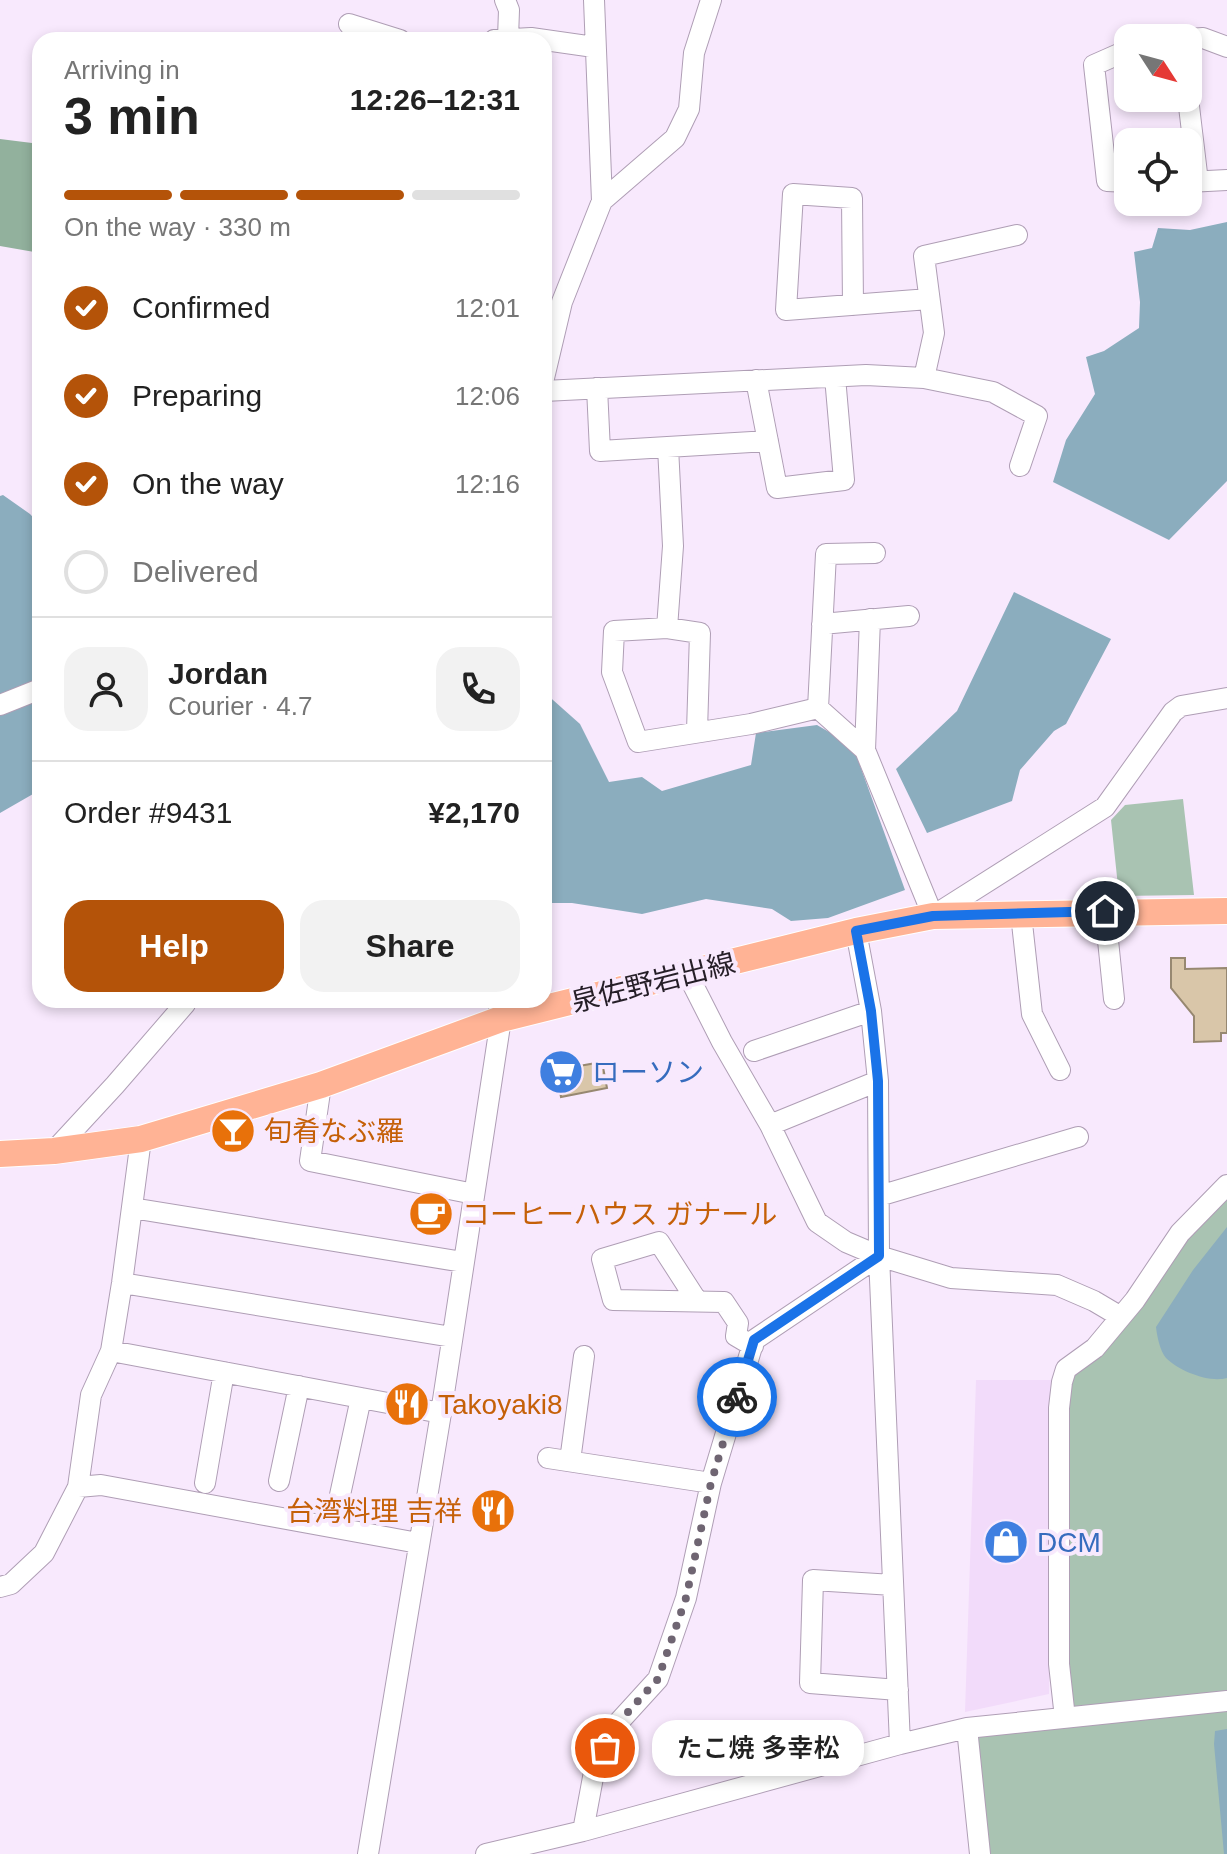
<!DOCTYPE html>
<html lang="en">
<head>
<meta charset="utf-8">
<style>
	:root { --surface:#fff; --page:#f2f2f2; --text:#222; --muted:#767676; --line:#e0e0e0; --accent:#b45309 }
	body { margin:0; font-family:Arial,"Noto Sans JP",sans-serif; background:var(--page); color:var(--text); height:100vh; display:flex; flex-direction:column; font-size:30px; white-space:nowrap }
	* { box-sizing:border-box; margin:0 }
	p { font-size:26px; color:var(--muted) }
	.icon { flex:none; width:44px; height:44px; fill:none; stroke:currentColor; stroke-width:2; stroke-linecap:round; stroke-linejoin:round }
	.map { position:relative; flex:1; overflow:hidden }
	.details { position:absolute; left:32px; top:32px; width:520px; height:976px; display:flex; flex-direction:column; background:var(--surface); border-radius:24px; box-shadow:0 4px 12px #0003 }
	.details>* { flex:none }
	.needle { width:52px; rotate:126deg }
	.controls { position:absolute; left:1114px; top:24px; display:grid; gap:16px }
	.controls a { display:grid; place-items:center; width:88px; height:88px; border-radius:16px; background:var(--surface); box-shadow:0 4px 12px #0003; font-size:40px }
	.pin { position:absolute; display:grid; place-items:center; width:68px; height:68px; color:#fff; margin:-34px; border:4px solid #fff; border-radius:50%; box-shadow:0 2px 8px #0007 }
	.courier { position:absolute; display:grid; place-items:center; width:80px; height:80px; margin:-40px; border:6px solid #1a73e8; border-radius:50%; background:#fff; color:#222; box-shadow:0 2px 10px #0007 }
	.bubble { position:absolute; height:56px; border-radius:24px; background:var(--surface); box-shadow:0 4px 12px #0003; font-size:26px; font-weight:600; line-height:56px; text-align:center }
	.head em { font-style:normal; font-weight:600 }
	.head div { display:flex; flex-direction:column-reverse }
	.head { display:flex; align-items:center; justify-content:space-between; height:136px; padding:0 32px }
	h1 { font-size:52px; font-weight:600; line-height:60px }
	.bar { display:grid; grid-template-columns:repeat(4,1fr); gap:12px 8px; align-content:center; height:96px; padding:0 32px }
	.bar i { height:10px; border-radius:6px; background:var(--line) }
	.bar .on { background:var(--accent) }
	.bar p { grid-column:span 4 }
	.line { display:flex; align-items:center; gap:20px; padding:0 32px; border-top:2px solid var(--line) }
	.line div { flex:1 }
	.round { display:grid; place-items:center; flex:none; width:84px; height:84px; border-radius:24px; background:var(--page) }
	ol { padding:0 32px; list-style:none }
	li { display:flex; align-items:center; gap:24px; height:88px }
	li p { margin-inline-start:auto }
	li .icon { padding:8px; border-radius:50%; background:var(--accent); color:#fff; stroke-width:4 }
	li:last-child { color:var(--muted) }
	li i { width:44px; height:44px; border:4px solid var(--line); border-radius:50% }
	.action { display:flex; gap:16px; margin-top:auto; padding:16px 32px }
	.action a { flex:1; height:92px; border-radius:24px; background:var(--accent); color:#fff; font-size:32px; font-weight:600; line-height:92px; text-align:center }
	.action a+a { background:var(--page); color:var(--text) }
	.map>svg:first-child { display:block }
</style>
</head>
<body>
<div class="map">
<svg width="1227" height="1854" viewBox="0 0 1227 1854">
	<rect width="100%" height="100%" fill="#f8e9fd"/>
	<!-- built -->
	<path fill="#f2dbfa" d="M 976,1380 L 1053,1380 L 1049,1694 L 965,1712 Z"/>
	<!-- green -->
	<path fill="#a9c3b2" d="M 1183,799 L 1194,895 L 1119,896 L 1111,820 L 1125,805 Z
		M 1227,1189 L 1227,1854 L 988,1854 L 974,1737 L 1068,1725 L 1069,1551 L 1066,1432 L 1072,1373 Z"/>
	<!-- forest -->
	<path fill="#92b19d" d="M 0,139 L 40,144 L 40,253 L 0,246 Z"/>
	<!-- water -->
	<path fill="#8badbe" d="M 1227,222 L 1227,481 L 1169,540 L 1053,482 L 1066,440 L 1095,394 L 1086,357 L 1104,351 L 1139,328 L 1140,302 L 1134,252 L 1152,248 L 1158,228 L 1190,230 Z
		M 3,495 L 30,514 L 40,525 L 40,790 L 0,813 L 0,496 Z
		M 1014,592 L 1111,639 L 1066,724 L 1054,731 L 1020,770 L 1012,801 L 927,833 L 896,769 L 957,711 Z
		M 544,692 L 580,724 L 609,782 L 642,777 L 662,791 L 751,765 L 756,733 L 817,725 L 853,746 L 905,890 L 828,918 L 791,921 L 772,909 L 706,899 L 642,914 L 572,903 L 544,903 Z
		M 1227,1227 L 1227,1378 C 1209,1383 1179,1371 1166,1358 C 1160,1351 1157,1336 1156,1327 L 1193,1270 Z
		M 1227,1729 L 1227,1854 L 1224,1854 L 1214,1744 L 1215,1731 Z"/>
	<!-- building -->
	<path fill="#d9c6a9" stroke="#978871" stroke-width="2" d="M 1171,958 L 1185,958 L 1185,969 L 1227,968 L 1227,1033 L 1221,1033 L 1221,1041 L 1194,1042 L 1194,1016 L 1171,988 Z
		M 602,1062 L 607,1088 L 561,1097 L 556,1070 Z"/>
	<g fill="none" stroke-linecap="round" stroke-linejoin="round">
		<!-- minor casing -->
		<g stroke="#af9eb5" stroke-width="22">
			<path id="minor" d="M 505,0 L 509,10 L 508,38
				M 349,24 L 400,40
				M 1188,39 L 1203,38 L 1227,47
				M 494,40 L 531,38 L 594,47
				M 1128,50 L 1094,65 L 1107,181 L 1128,182
				M 1188,98 L 1198,182
				M 1188,182 L 1227,180
				M 602,201 L 675,138 L 689,109 L 694,53 L 711,0
				M 853,305 L 852,198 L 793,194 L 786,310 L 929,299
				M 544,378 L 562,302 L 602,201 L 594,0
				M 924,378 L 934,333 L 924,256 L 1017,235
				M 756,380 L 777,488 L 844,480 L 835,377
				M 597,388 L 600,451 L 768,441
				M 544,391 L 866,375 L 924,378 L 993,392 L 1037,416 L 1020,466
				M 822,624 L 909,616
				M 667,628 L 673,546 L 668,447
				M 0,705 L 40,689
				M 818,708 L 826,554 L 875,553
				M 697,731 L 700,633 L 667,628 L 614,631 L 612,672 L 638,742 L 751,724 L 818,708 L 865,750 L 933,916 L 1105,807 L 1173,712 L 1181,706 L 1227,698
				M 865,750 L 870,619
				M 1105,911 L 1114,999
				M 1021,914 L 1032,1014 L 1060,1070
				M 856,931 L 871,1011 L 878,1081 L 879,1256 L 900,1744
				M 687,973 L 722,1042 L 770,1125 L 817,1222 L 846,1242 L 879,1256 L 951,1278 L 1057,1285 L 1094,1301 L 1121,1317
				M 754,1051 L 871,1011
				M 321,1085 L 310,1161 L 474,1194
				M 770,1125 L 878,1081
				M 54,1151 L 115,1085 L 185,1004 L 186,1000
				M 879,1196 L 1078,1137
				M 132,1208 L 463,1262
				M 122,1283 L 452,1337
				M 697,1301 L 659,1242 L 602,1259 L 613,1300 L 724,1302 L 738,1323 L 736,1336 L 753,1346
				M 111,1351 L 441,1413
				M 548,1458 L 711,1483
				M 570,1461 L 584,1356
				M 279,1481 L 299,1386
				M 205,1483 L 224,1372
				M 78,1487 L 101,1485 L 418,1543
				M 340,1495 L 361,1398
				M 893,1585 L 813,1580 L 810,1683 L 898,1690
				M 0,1587 L 11,1584 L 44,1553 L 78,1487 L 91,1395 L 111,1351 L 122,1283 L 141,1139
				M 1065,1718 L 1059,1664 L 1059,1408 L 1062,1382 L 1066,1369 L 1095,1348 L 1135,1300 L 1180,1233 L 1227,1185
				M 967,1728 L 980,1854
				M 583,1831 L 594,1772 L 617,1724 L 658,1679 L 686,1598 L 711,1483 L 754,1340 L 879,1256
				M 368,1854 L 441,1413 L 501,1019 L 498,1000
				M 486,1854 L 583,1831 L 900,1744 L 967,1728 L 1227,1701"/>
		</g>
		<!-- major casing -->
		<g stroke="#fff" stroke-width="28">
			<path id="major" d="M 0,1154 L 54,1151 L 141,1139 L 321,1085 L 501,1019 L 856,931 L 933,916 L 1227,911"/>
		</g>
		<!-- minor -->
		<use href="#minor" stroke="#fff" stroke-width="20"/>
		<!-- major -->
		<use href="#major" stroke="#ffb395" stroke-width="26"/>
	</g>
	<g fill="none" stroke-linecap="round" stroke-linejoin="round">
		<!-- done -->
		<path stroke="#6f6572" stroke-width="8" stroke-dasharray="0 14.4" d="M 605,1748 L 617,1724 L 658,1679 L 686,1598 L 711,1483 L 737,1397"/>
		<!-- route -->
		<path stroke="#1a73e8" stroke-width="10" d="M 737,1397 L 754,1340 L 879,1256 L 878,1081 L 871,1011 L 856,931 L 933,916 L 1105,911"/>
	</g>
	<!-- icons -->
	<defs>
		<g id="supermarket-disc" transform="scale(2.3)"><circle r="9.5" fill="#3f7fe0" stroke="#f8e9fd"/><path d="M-6-5.5h2.5l.6 2H6L4.5 2H-2.5L-4.4-4H-6ZM-1.5 3.2a1.3 1.3 0 1 0 .1 0ZM3 3.2a1.3 1.3 0 1 0 .1 0Z" fill="#fff"/></g>
		<g id="bar-disc" transform="scale(2.3)"><circle r="9.5" fill="#e8710a" stroke="#f8e9fd"/><path d="M-6-5H6L.8 .8V4.5H3.5V6h-7V4.5H-.8V.8Z" fill="#fff"/></g>
		<g id="cafe-disc" transform="scale(2.3)"><circle r="9.5" fill="#e8710a" stroke="#f8e9fd"/><path d="M-5.5-4.5H6V0H3Q3 3.5 0 3.5H-2.5Q-5.5 3.5-5.5 0ZM3-3.2v2h1.7v-2ZM-6 4.5H4V6H-6Z" fill="#fff"/></g>
		<g id="restaurant-disc" transform="scale(2.3)"><circle r="9.5" fill="#e8710a" stroke="#f8e9fd"/><path d="M-5-6h1v4h1v-4h1v4h1v-4h1v5L-1.5 .5V6h-2V.5L-5-1ZM5-6V6H3V1.5H1.5Q1.5-4 5-6Z" fill="#fff"/></g>
		<g id="shop-disc" transform="scale(2.3)"><circle r="9.5" fill="#3f7fe0" stroke="#f8e9fd"/><path d="M-5-2.5h2.3a2.7 3.5 0 0 1 5.4 0H5L5.5 6h-11ZM-1.5-2.5h3a1.5 2.3 0 0 0-3 0Z" fill="#fff"/></g>
	</defs>
	<g fill-rule="evenodd">
		<use href="#supermarket-disc" x="561" y="1072"/>
		<use href="#bar-disc" x="233" y="1131"/>
		<use href="#cafe-disc" x="431" y="1214"/>
		<use href="#restaurant-disc" x="407" y="1404"/>
		<use href="#restaurant-disc" x="493" y="1511"/>
		<use href="#shop-disc" x="1006" y="1542"/>
	</g>
	<g text-anchor="middle" stroke-width="8" stroke-linejoin="round" paint-order="stroke">
		<!-- street labels -->
		<g font-size="28" fill="#251e27" stroke="#f8e9fd">
			<text transform="translate(653 982) rotate(-14)" y="10">泉佐野岩出線</text>
		</g>
		<!-- shop labels -->
		<g font-size="28" fill="#366cbe" stroke="#f8e9fd" text-anchor="start">
			<text x="592" y="1082">ローソン</text>
			<text x="1037" y="1552">DCM</text>
		</g>
		<!-- food labels -->
		<g font-size="28" fill="#c56008" stroke="#f8e9fd" text-anchor="start">
			<text x="264" y="1141">旬肴なぶ羅</text>
			<text x="462" y="1224">コーヒーハウス ガナール</text>
			<text x="438" y="1414">Takoyaki8</text>
			<text x="462" y="1521" text-anchor="end">台湾料理 吉祥</text>
		</g>
	</g>
</svg>
<div class="controls">
<a><svg class="needle" viewBox="-14 -14 28 28"><path d="M0-13l5 13h-10z" fill="#e53935"/><path d="M0 13l5-13h-10z" fill="#767676"/></svg></a>
<a><svg class="icon" aria-label="locate" viewBox="0 0 24 24"><circle cx="12" cy="12" r="6"/><path d="M12 2v4M12 18v4M2 12h4M18 12h4"/></svg></a>
</div>
<div class="pin" style="left:605px;top:1748px;background:#ea580c"><svg class="icon" aria-label="bag" viewBox="0 0 24 24"><path d="M5 8h14l-1 12H6zM9 8a3 3 0 0 1 6 0"/></svg></div>
<div class="pin" style="left:1105px;top:911px;background:#1f2937"><svg class="icon" aria-label="home" viewBox="0 0 24 24"><path d="M3 11l9-7 9 7M6 9v11h12V9"/></svg></div>
<div class="courier" style="left:737px;top:1397px"><svg class="icon" aria-label="bike" viewBox="0 0 24 24"><circle cx="6" cy="16" r="4"/><circle cx="18" cy="16" r="4"/><path d="M6 16l4-8h5l3 8M10 8l3 8H6M13 5h3"/></svg></div>
<div class="bubble" style="left:652px;top:1720px;width:212px">たこ焼 多幸松</div>
<section class="details">
<div class="head"><div><h1>3 min</h1><p>Arriving in</p></div><em>12:26–12:31</em></div>
<div class="bar"><i class="on"></i><i class="on"></i><i class="on"></i><i></i><p>On the way · 330 m</p></div>
<ol>
<li><svg class="icon" aria-label="check" viewBox="0 0 24 24"><path d="M5 12l5 5 9-10"/></svg>Confirmed<p>12:01</p></li>
<li><svg class="icon" aria-label="check" viewBox="0 0 24 24"><path d="M5 12l5 5 9-10"/></svg>Preparing<p>12:06</p></li>
<li><svg class="icon" aria-label="check" viewBox="0 0 24 24"><path d="M5 12l5 5 9-10"/></svg>On the way<p>12:16</p></li>
<li><i></i>Delivered</li>
</ol>
<div class="line" style="height:144px"><a class="round"><svg class="icon" aria-label="person" viewBox="0 0 24 24"><circle cx="12" cy="8" r="4"/><path d="M4 21q1-7 8-7t8 7"/></svg></a><div><b>Jordan</b><p>Courier · 4.7</p></div><a class="round"><svg class="icon" aria-label="phone" viewBox="0 0 24 24"><path d="M5 4h4l2 5-3 2q2 4 5 5l2-3 5 2v4C11 20 4 13 5 4z"/></svg></a></div>
<div class="line" style="height:104px"><div>Order #9431</div><b>¥2,170</b></div>
<div class="action"><a>Help</a><a>Share</a></div>
</section>
</div>
</body>
</html>
